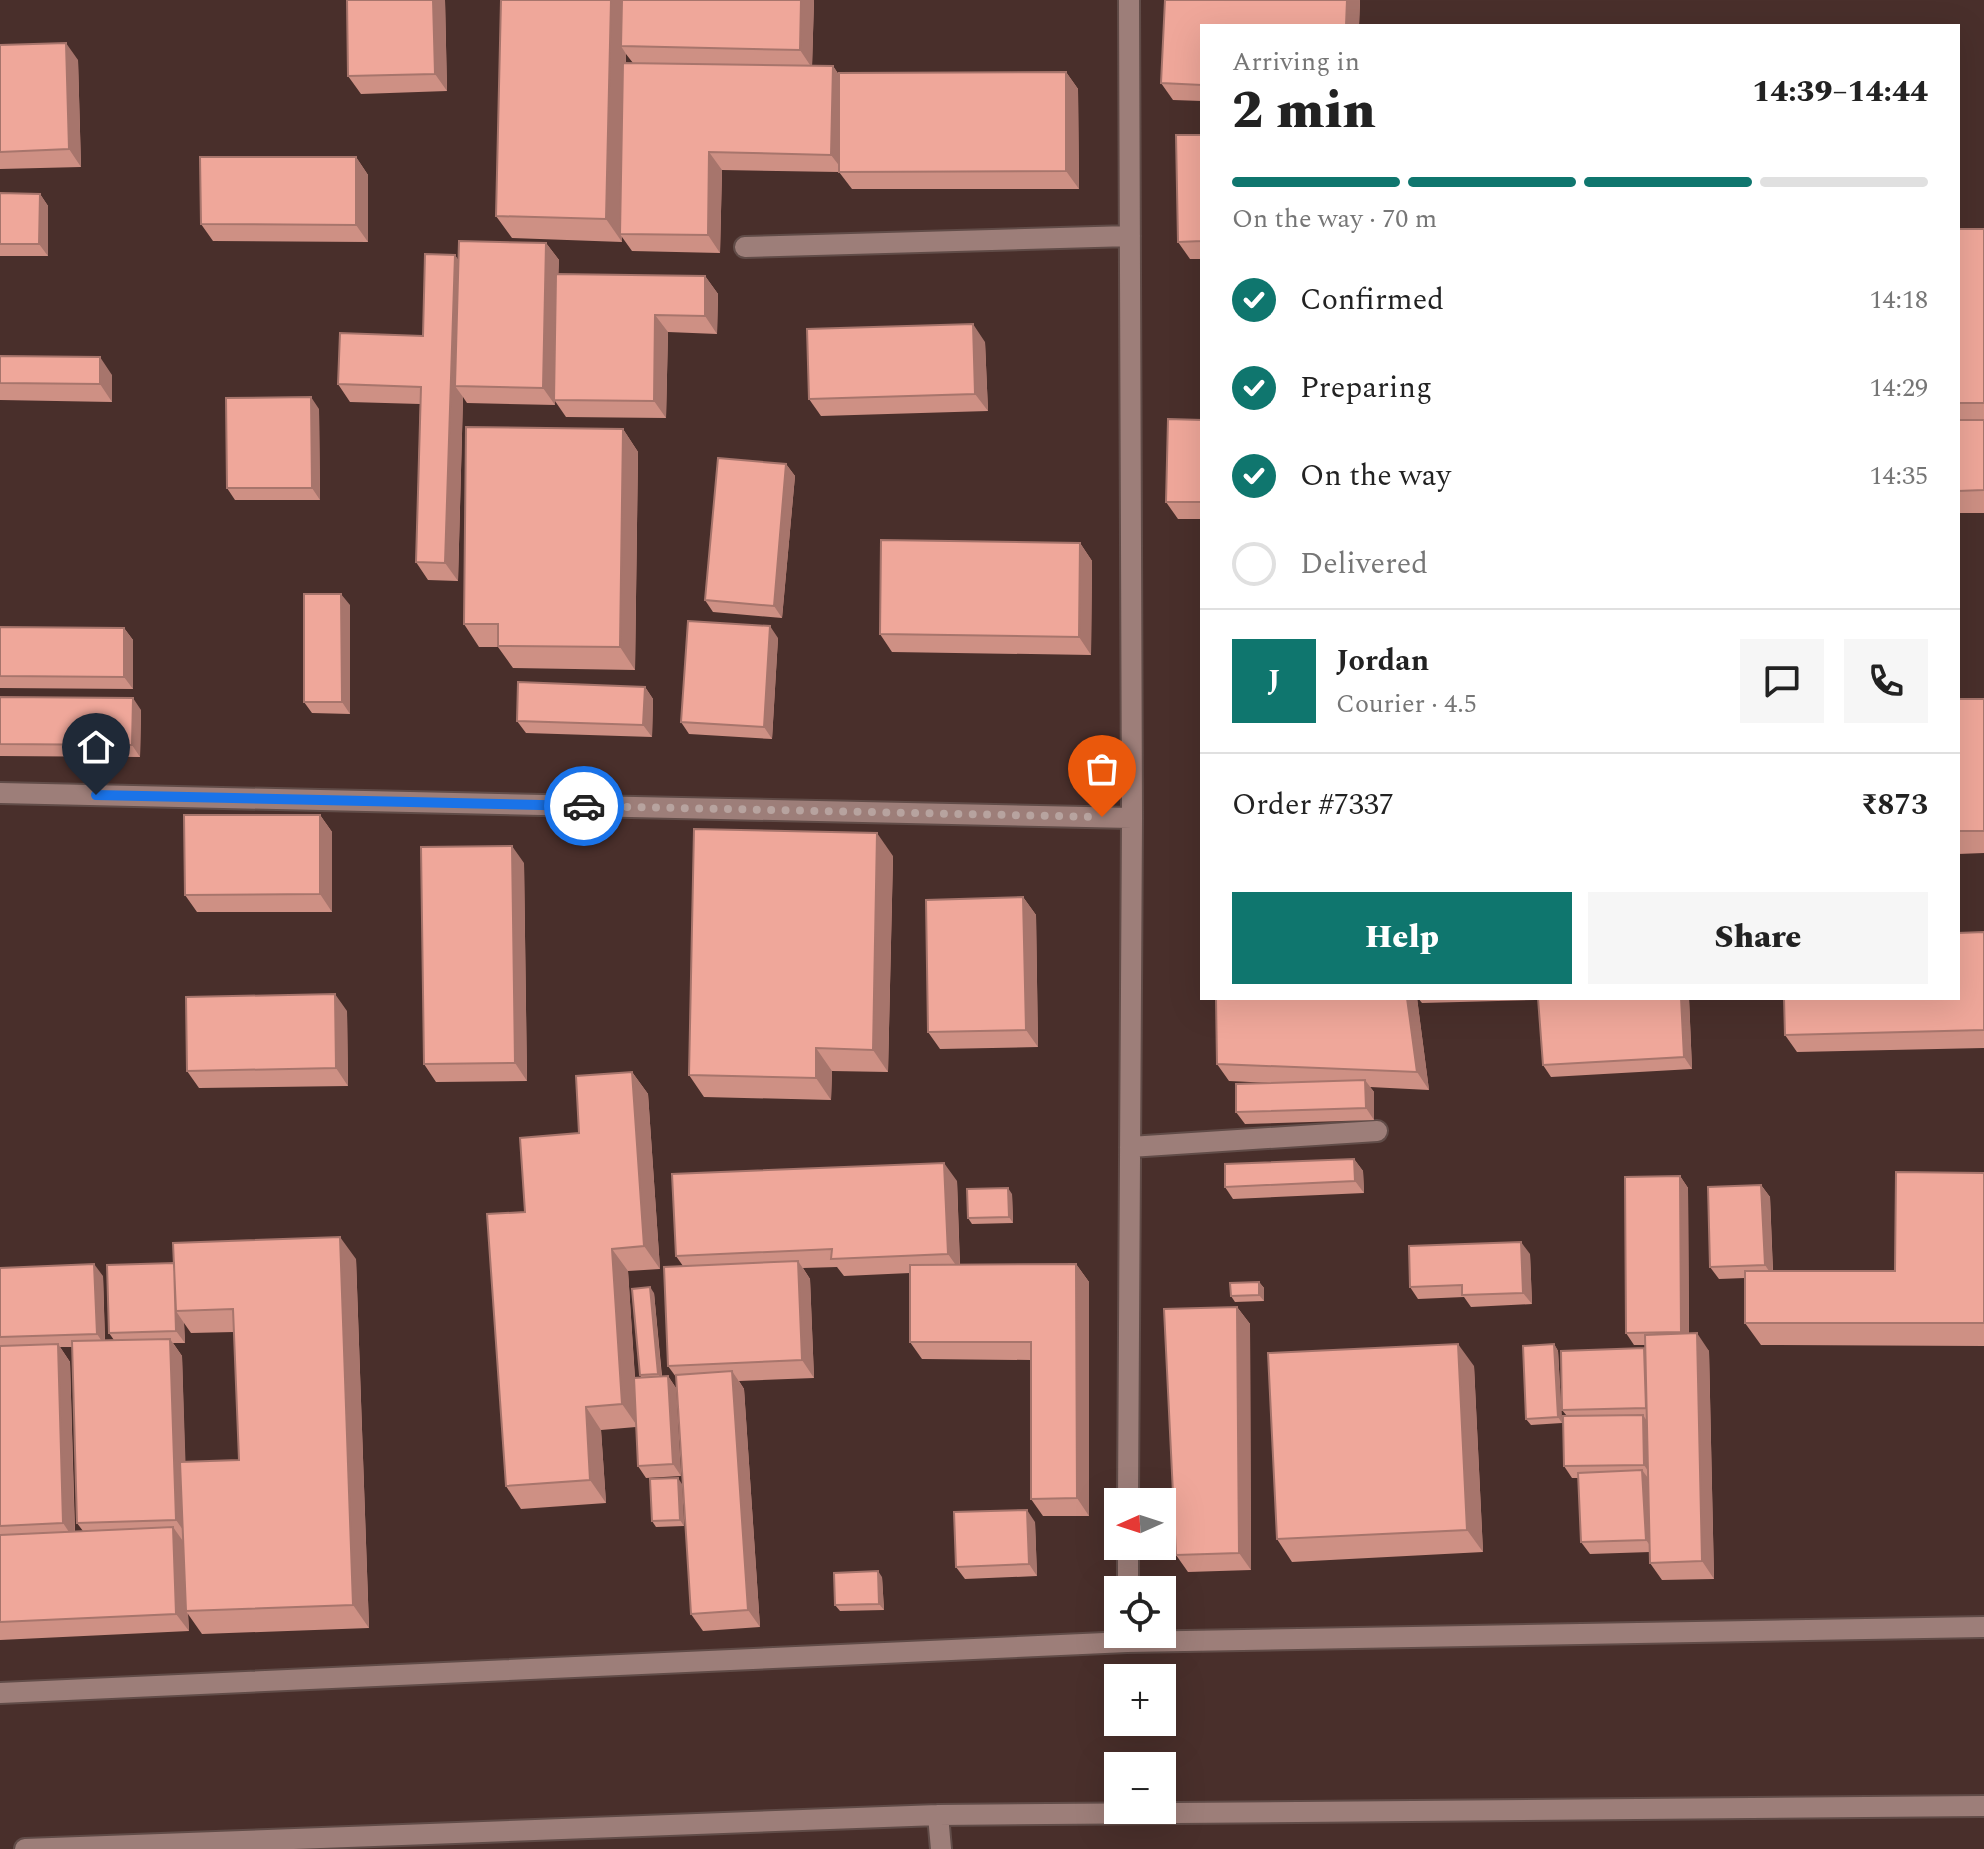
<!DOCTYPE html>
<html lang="en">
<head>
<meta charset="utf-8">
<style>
	:root { --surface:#fff; --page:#f6f6f6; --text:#222; --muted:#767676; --line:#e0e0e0; --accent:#0f766e }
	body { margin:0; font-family:Spectral,serif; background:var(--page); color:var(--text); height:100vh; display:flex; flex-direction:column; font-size:30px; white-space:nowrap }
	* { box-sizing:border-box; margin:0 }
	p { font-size:26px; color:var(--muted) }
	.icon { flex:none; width:44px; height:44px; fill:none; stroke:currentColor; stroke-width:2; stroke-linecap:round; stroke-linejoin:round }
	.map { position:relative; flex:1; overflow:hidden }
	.details { position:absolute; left:1200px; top:24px; width:760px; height:976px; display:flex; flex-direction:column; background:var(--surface); border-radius:0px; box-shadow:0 8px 32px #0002 }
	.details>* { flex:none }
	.needle { width:52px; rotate:267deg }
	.tools { position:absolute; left:1104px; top:1488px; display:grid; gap:16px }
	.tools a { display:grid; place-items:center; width:72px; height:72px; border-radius:0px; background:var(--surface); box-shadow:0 8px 32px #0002; font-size:40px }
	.pin { position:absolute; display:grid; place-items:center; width:68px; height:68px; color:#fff; margin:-82px -34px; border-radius:50% 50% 50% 0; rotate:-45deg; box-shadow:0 0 8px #0007 }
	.pin .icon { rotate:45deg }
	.courier { position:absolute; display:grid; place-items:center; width:80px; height:80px; margin:-40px; border:6px solid #1a73e8; border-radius:50%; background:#fff; color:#222; box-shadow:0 2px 10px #0007 }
	.headline em { font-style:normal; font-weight:800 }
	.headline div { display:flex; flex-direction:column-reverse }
	.headline { display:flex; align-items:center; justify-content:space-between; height:136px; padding:0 32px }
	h1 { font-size:52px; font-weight:800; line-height:60px }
	.bar { display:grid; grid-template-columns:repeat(4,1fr); gap:12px 8px; align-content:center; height:96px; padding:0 32px }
	.bar i { height:10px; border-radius:6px; background:var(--line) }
	.bar .on { background:var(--accent) }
	.bar p { grid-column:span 4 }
	.line { display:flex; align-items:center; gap:20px; padding:0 32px; border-top:2px solid var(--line) }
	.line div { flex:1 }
	.round { display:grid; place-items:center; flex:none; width:84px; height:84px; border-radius:0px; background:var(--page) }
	ol { padding:0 32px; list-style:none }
	li { display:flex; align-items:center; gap:24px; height:88px }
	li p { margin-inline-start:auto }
	li .icon { padding:8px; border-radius:50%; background:var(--accent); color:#fff; stroke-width:4 }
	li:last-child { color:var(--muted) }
	li i { width:44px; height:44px; border:4px solid var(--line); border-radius:50% }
	.button { display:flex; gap:16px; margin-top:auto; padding:16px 32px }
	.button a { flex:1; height:92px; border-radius:0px; background:var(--accent); color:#fff; font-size:32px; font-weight:800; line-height:92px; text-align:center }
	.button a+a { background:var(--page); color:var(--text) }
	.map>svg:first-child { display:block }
</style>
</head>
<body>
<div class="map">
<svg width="1984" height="1849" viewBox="0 0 1984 1849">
	<rect width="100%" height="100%" fill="#492f2b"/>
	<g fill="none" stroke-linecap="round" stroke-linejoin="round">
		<!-- minor casing -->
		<g stroke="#614c48" stroke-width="24">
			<path id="minor" d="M 745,247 L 1130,236
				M 0,793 L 1132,818
				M 1130,1147 L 1377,1131
				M 1128,1502 L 1132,818 L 1129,0
				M 1128,1590 L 1128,1546
				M 0,1693 L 1127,1642 L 1984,1627
				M 938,1815 L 941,1849
				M 25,1849 L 938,1815 L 1984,1806"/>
		</g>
		<!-- minor -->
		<use href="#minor" stroke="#9d7e79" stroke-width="20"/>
	</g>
	<!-- wall -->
	<path fill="#ce9084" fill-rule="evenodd" d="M 347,0 L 445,0 L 447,91 L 361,94 L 348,76 Z
		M 501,0 L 814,0 L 812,66 L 833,66 L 839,75 L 1066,72 L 1078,89 L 1079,189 L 852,189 L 839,172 L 722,170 L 720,253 L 632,251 L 622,237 L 622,242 L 512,238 L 496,216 ZM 626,54 L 633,63 L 626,63 Z
		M 1165,0 L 1360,0 L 1359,26 L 1202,26 L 1202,101 L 1173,100 L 1161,83 Z
		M 0,45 L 78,60 L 81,167 L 0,169 Z
		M 1202,135 L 1202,259 L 1190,259 L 1178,242 Z
		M 356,157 L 368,175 L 368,242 L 213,241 L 201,224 Z
		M 0,193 L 40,194 L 48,206 L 48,256 L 0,256 Z
		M 1958,229 L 1984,229 L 1984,513 L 1958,513 Z
		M 546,243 L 559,260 L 558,274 L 705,276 L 718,294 L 717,334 L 668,332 L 666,418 L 566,417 L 555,401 L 555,405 L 467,403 L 463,397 L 458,581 L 428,580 L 416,562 L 420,404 L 350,402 L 338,384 L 423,336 L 455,255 L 458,260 Z
		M 985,342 L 988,411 L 821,416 L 809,399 Z
		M 0,356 L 112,375 L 112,402 L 0,400 Z
		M 319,409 L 320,500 L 235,500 L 227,488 Z
		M 1202,420 L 1202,519 L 1178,519 L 1166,502 Z
		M 623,429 L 638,452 L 635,670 L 513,668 L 498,647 L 479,647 L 464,624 Z
		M 786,464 L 795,476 L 782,618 L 713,612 L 705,600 Z
		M 1080,543 L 1092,561 L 1091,655 L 892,652 L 880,634 Z
		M 350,605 L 350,714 L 312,713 L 304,702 Z
		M 0,627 L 124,628 L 133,640 L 133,689 L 0,688 Z
		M 778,638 L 772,739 L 689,734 L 681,722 Z
		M 645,687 L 653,699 L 652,737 L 526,733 L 517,721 Z
		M 0,697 L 141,710 L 140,757 L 0,756 Z
		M 1958,699 L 1984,699 L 1984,853 L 1958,854 Z
		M 320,815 L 332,832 L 332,912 L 197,912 L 185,895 Z
		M 893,856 L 888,1072 L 832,1071 L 831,1100 L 704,1097 L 689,1075 Z
		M 524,863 L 527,1081 L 436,1082 L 424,1064 Z
		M 1023,897 L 1036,915 L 1038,1047 L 940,1049 L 928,1032 Z
		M 1984,932 L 1984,1048 L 1797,1052 L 1785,1035 Z
		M 1216,998 L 1417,998 L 1429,1090 L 1370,1087 L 1374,1092 L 1374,1120 L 1245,1124 L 1236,1112 L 1271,1083 L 1229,1081 L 1217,1064 Z
		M 1418,998 L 1535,998 L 1535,1000 L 1422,1003 Z
		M 1538,998 L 1689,998 L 1692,1069 L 1551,1077 L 1543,1065 Z
		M 347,1011 L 348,1086 L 199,1088 L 187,1071 Z
		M 632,1072 L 648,1094 L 660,1269 L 628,1271 L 635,1378 L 641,1377 L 640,1375 L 654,1293 L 662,1376 L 668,1376 L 676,1388 L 681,1476 L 646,1478 L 638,1466 L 636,1427 L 601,1430 L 606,1503 L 521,1509 L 506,1486 L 525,1212 L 579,1133 Z
		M 1354,1159 L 1363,1171 L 1364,1193 L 1233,1199 L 1225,1187 Z
		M 1984,1173 L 1984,1346 L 1761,1345 L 1745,1323 L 1745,1278 L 1719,1279 L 1710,1267 L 1761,1185 L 1770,1197 L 1773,1271 L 1895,1271 Z
		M 1680,1176 L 1688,1188 L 1689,1334 L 1709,1351 L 1714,1579 L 1662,1580 L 1650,1563 L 1650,1552 L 1590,1554 L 1581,1542 L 1578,1478 L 1572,1478 L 1564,1466 L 1567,1416 L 1562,1410 L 1645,1350 L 1645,1345 L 1634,1345 L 1626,1333 Z
		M 957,1181 L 960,1265 L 1076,1264 L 1089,1282 L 1089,1516 L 1043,1516 L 1031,1499 L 1031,1360 L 922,1359 L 910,1342 L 910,1273 L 844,1276 L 837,1267 L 803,1268 L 810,1279 L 814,1378 L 739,1381 L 744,1389 L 760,1627 L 703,1631 L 691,1614 L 676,1377 L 668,1366 L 683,1266 L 676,1256 Z
		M 1012,1194 L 1013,1223 L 972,1224 L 968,1218 Z
		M 1530,1254 L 1532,1304 L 1471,1307 L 1464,1297 L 1418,1299 L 1410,1287 Z
		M 356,1259 L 369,1628 L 202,1634 L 188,1614 L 189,1631 L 0,1640 L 0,1268 L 103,1276 L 105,1340 L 114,1340 L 109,1333 L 107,1265 ZM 184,1323 L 191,1333 L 234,1332 L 239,1460 L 185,1462 L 182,1356 L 173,1343 L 185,1343 ZM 60,1347 L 72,1347 L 77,1523 L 83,1531 L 75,1531 L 70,1362 Z
		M 1259,1282 L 1264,1288 L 1264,1301 L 1235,1302 L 1231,1296 Z
		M 1237,1307 L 1250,1324 L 1251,1570 L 1188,1572 L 1176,1555 Z
		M 1554,1344 L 1558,1351 L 1562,1423 L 1531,1425 L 1526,1419 Z
		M 1474,1366 L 1483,1552 L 1292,1562 L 1277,1539 Z
		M 682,1484 L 684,1526 L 656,1527 L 652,1521 Z
		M 1035,1522 L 1037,1576 L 965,1579 L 956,1567 Z
		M 882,1577 L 884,1610 L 840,1611 L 835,1605 Z"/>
	<!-- shaded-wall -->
	<path fill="#a7756c" d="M 433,0 L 445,0 L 447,91 L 435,74 Z
		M 611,0 L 628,0 L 621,46 L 626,54 L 622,234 L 620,234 L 622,237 L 622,242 L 606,219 Z
		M 801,0 L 814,0 L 812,68 L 800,50 Z
		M 1347,0 L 1360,0 L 1359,26 L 1346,26 Z
		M 66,43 L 78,60 L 81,167 L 69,149 Z
		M 833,66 L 845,84 L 844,172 L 831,155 Z
		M 1066,72 L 1078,89 L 1079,189 L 1066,171 Z
		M 709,152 L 722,170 L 720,253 L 708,235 Z
		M 356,157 L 368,175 L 368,242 L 356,225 Z
		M 40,194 L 48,206 L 48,256 L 39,244 Z
		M 546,243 L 559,260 L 555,405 L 543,388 Z
		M 455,255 L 467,273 L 455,386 L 463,397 L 458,581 L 445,563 Z
		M 705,276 L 718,294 L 717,334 L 705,316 Z
		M 655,315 L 668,332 L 666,418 L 654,401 Z
		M 973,324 L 985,342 L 988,411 L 975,394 Z
		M 100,357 L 112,375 L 112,402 L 100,384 Z
		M 311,397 L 319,409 L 320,500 L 312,488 Z
		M 623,429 L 638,452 L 635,670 L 620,647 Z
		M 786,464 L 795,476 L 782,618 L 774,606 Z
		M 1080,543 L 1092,561 L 1091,655 L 1079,637 Z
		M 341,594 L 350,605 L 350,714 L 342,702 Z
		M 770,626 L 778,638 L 772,739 L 764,727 Z
		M 124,628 L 133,640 L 133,689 L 124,677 Z
		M 645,687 L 653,699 L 652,737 L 643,725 Z
		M 133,698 L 141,710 L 140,757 L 132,745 Z
		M 320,815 L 332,832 L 332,912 L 320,894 Z
		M 877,833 L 893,856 L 888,1072 L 873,1050 Z
		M 512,846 L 524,863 L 527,1081 L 515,1063 Z
		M 1023,897 L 1036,915 L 1038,1047 L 1026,1030 Z
		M 335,994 L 347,1011 L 348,1086 L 336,1068 Z
		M 1407,998 L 1417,998 L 1429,1090 L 1417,1072 Z
		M 1681,998 L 1689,998 L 1692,1069 L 1684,1057 Z
		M 816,1048 L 832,1071 L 831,1100 L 816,1078 Z
		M 632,1072 L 648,1094 L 660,1269 L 644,1246 Z
		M 1365,1080 L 1374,1092 L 1374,1120 L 1366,1108 Z
		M 1354,1159 L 1363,1171 L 1364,1193 L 1355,1181 Z
		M 944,1163 L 957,1181 L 960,1271 L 948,1254 Z
		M 1680,1176 L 1688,1188 L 1689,1344 L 1681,1332 Z
		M 1761,1185 L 1770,1197 L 1773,1277 L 1765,1265 Z
		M 1008,1188 L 1012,1194 L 1013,1223 L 1009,1217 Z
		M 340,1237 L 356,1259 L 369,1628 L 353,1605 Z
		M 1521,1242 L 1530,1254 L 1532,1304 L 1523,1293 Z
		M 612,1249 L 628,1271 L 638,1427 L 622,1404 Z
		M 798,1261 L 810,1279 L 814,1378 L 802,1360 Z
		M 94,1264 L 103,1276 L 105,1346 L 97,1334 Z
		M 1076,1264 L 1089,1282 L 1089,1516 L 1077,1498 Z
		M 1259,1282 L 1264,1288 L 1264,1301 L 1259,1295 Z
		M 650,1287 L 654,1293 L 662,1380 L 658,1374 Z
		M 1237,1307 L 1250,1324 L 1251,1570 L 1239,1553 Z
		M 176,1311 L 184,1323 L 185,1343 L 176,1331 Z
		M 1697,1333 L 1709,1351 L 1714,1579 L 1702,1561 Z
		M 170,1339 L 182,1356 L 188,1537 L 176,1520 Z
		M 58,1344 L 70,1362 L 75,1541 L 63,1523 Z
		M 1458,1344 L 1474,1366 L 1483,1552 L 1467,1530 Z
		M 1554,1344 L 1558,1351 L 1562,1423 L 1558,1417 Z
		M 732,1371 L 744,1389 L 760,1627 L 748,1610 Z
		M 668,1376 L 676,1388 L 681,1476 L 673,1464 Z
		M 586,1407 L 601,1430 L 606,1503 L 590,1480 Z
		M 1643,1415 L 1651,1427 L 1652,1477 L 1644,1465 Z
		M 1642,1470 L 1651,1482 L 1654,1551 L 1646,1540 Z
		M 678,1478 L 682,1484 L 684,1526 L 680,1520 Z
		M 1027,1510 L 1035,1522 L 1037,1576 L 1029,1564 Z
		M 173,1527 L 185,1544 L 186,1611 L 188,1614 L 189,1631 L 176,1614 Z
		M 878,1571 L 882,1577 L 884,1610 L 879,1604 Z"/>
	<!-- building -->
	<path fill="#efa79a" stroke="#a7756c" stroke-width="2" d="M 347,0 L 433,0 L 435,74 L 348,76 Z
		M 501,0 L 611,0 L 606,219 L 496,216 Z
		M 622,0 L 801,0 L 800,50 L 621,46 Z
		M 1165,0 L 1347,0 L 1346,26 L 1202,26 L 1202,85 L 1161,83 Z
		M 66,43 L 69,149 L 0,152 L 0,45 Z
		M 623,63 L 833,66 L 831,155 L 709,152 L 708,235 L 620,234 Z
		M 1066,72 L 1066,171 L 839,172 L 839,73 Z
		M 1176,135 L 1202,135 L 1202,241 L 1178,242 Z
		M 200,157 L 356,157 L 356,225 L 201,224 Z
		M 0,193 L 40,194 L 39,244 L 0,244 Z
		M 1958,229 L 1984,229 L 1984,403 L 1958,403 Z
		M 459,241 L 546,243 L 543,388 L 455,386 Z
		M 425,254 L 455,255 L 445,563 L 416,562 L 421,387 L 338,384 L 340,333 L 423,336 Z
		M 556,274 L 705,276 L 705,316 L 655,315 L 654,401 L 554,400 Z
		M 973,324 L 975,394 L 809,399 L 807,329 Z
		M 0,356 L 100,357 L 100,384 L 0,383 Z
		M 311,397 L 312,488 L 227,488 L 226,398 Z
		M 1168,419 L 1202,420 L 1202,502 L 1166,502 Z
		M 1958,420 L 1984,420 L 1984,490 L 1958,491 Z
		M 466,427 L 623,429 L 620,647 L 498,646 L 498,624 L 464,624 Z
		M 718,458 L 786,464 L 774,606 L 705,600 Z
		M 881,540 L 1080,543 L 1079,637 L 880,634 Z
		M 304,594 L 341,594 L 342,702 L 304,702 Z
		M 688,621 L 770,626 L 764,727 L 681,722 Z
		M 0,627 L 124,628 L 124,677 L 0,676 Z
		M 518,682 L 645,687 L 643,725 L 517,721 Z
		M 0,697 L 133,698 L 132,745 L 0,744 Z
		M 1958,699 L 1984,699 L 1984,831 L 1958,831 Z
		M 184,815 L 320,815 L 320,894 L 185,895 Z
		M 694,829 L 877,833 L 873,1050 L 816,1048 L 816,1078 L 689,1075 Z
		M 512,846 L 515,1063 L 424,1064 L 421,847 Z
		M 1023,897 L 1026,1030 L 928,1032 L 926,900 Z
		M 1984,932 L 1984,1030 L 1785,1035 L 1784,998 L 1958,998 L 1958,933 Z
		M 335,994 L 336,1068 L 187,1071 L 186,997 Z
		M 1216,998 L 1407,998 L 1417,1072 L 1217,1064 Z
		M 1538,998 L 1681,998 L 1684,1057 L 1543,1065 Z
		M 632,1072 L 644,1246 L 612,1249 L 622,1404 L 586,1407 L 590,1480 L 506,1486 L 487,1214 L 525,1212 L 520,1138 L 579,1133 L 576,1076 Z
		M 1365,1080 L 1366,1108 L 1236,1112 L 1236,1084 Z
		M 1354,1159 L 1355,1181 L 1225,1187 L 1225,1164 Z
		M 944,1163 L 948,1254 L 831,1259 L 832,1249 L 676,1256 L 672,1174 Z
		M 1896,1172 L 1984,1173 L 1984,1323 L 1745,1323 L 1745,1271 L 1895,1271 Z
		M 1680,1176 L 1681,1332 L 1626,1333 L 1625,1177 Z
		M 1761,1185 L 1765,1265 L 1710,1267 L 1708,1187 Z
		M 1008,1188 L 1009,1217 L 968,1218 L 967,1189 Z
		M 340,1237 L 353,1605 L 186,1611 L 180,1462 L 239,1460 L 233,1309 L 176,1311 L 173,1243 Z
		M 1521,1242 L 1523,1293 L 1462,1295 L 1462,1285 L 1410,1287 L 1409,1246 Z
		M 798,1261 L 802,1360 L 668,1366 L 664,1267 Z
		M 174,1263 L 176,1331 L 109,1333 L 107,1265 Z
		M 94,1264 L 97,1334 L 0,1337 L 0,1268 Z
		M 1076,1264 L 1077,1498 L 1031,1499 L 1031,1342 L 910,1342 L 910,1265 Z
		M 1259,1282 L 1259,1295 L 1231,1296 L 1230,1283 Z
		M 650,1287 L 658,1374 L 640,1375 L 632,1289 Z
		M 1237,1307 L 1239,1553 L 1176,1555 L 1164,1309 Z
		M 1697,1333 L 1702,1561 L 1650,1563 L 1645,1335 Z
		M 170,1339 L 176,1520 L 77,1523 L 72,1341 Z
		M 58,1344 L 63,1523 L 0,1526 L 0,1346 Z
		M 1458,1344 L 1467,1530 L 1277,1539 L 1268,1353 Z
		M 1554,1344 L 1558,1417 L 1526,1419 L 1523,1346 Z
		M 1644,1348 L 1646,1408 L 1562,1410 L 1561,1351 Z
		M 732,1371 L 748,1610 L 691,1614 L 676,1375 Z
		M 668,1376 L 673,1464 L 638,1466 L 634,1378 Z
		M 1643,1415 L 1644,1465 L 1564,1466 L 1563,1416 Z
		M 1642,1470 L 1646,1540 L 1581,1542 L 1578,1473 Z
		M 678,1478 L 680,1520 L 652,1521 L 650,1479 Z
		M 1027,1510 L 1029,1564 L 956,1567 L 954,1512 Z
		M 173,1527 L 176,1614 L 0,1622 L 0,1535 Z
		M 878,1571 L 879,1604 L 835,1605 L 834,1573 Z"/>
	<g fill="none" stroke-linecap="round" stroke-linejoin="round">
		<!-- done -->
		<path stroke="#b7a39f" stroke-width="8" stroke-dasharray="0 14.4" d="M 584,806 L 1102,817"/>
		<!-- route -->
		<path stroke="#1a73e8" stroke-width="10" d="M 96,795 L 584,806"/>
	</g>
</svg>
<div class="tools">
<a><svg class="needle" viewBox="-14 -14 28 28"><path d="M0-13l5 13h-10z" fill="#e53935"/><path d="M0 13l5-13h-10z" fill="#767676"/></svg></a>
<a><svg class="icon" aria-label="locate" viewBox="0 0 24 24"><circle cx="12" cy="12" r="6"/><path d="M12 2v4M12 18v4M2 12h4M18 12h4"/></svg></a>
<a>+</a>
<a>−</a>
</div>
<div class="pin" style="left:1102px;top:817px;background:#ea580c"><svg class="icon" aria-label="bag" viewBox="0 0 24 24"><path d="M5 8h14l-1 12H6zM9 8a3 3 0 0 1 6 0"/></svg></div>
<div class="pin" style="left:96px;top:795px;background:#1f2937"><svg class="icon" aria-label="home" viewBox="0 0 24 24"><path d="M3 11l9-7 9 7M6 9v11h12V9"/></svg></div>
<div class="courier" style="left:584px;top:806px"><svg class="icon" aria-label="car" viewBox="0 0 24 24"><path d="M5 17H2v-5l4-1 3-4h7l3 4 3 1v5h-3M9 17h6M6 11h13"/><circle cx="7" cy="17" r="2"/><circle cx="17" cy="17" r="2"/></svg></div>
<section class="details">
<div class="headline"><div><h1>2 min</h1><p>Arriving in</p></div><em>14:39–14:44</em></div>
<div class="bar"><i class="on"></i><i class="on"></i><i class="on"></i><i></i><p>On the way · 70 m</p></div>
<ol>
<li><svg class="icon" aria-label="check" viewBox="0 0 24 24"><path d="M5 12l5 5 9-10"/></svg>Confirmed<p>14:18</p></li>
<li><svg class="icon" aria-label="check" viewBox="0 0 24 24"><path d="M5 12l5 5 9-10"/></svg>Preparing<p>14:29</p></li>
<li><svg class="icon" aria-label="check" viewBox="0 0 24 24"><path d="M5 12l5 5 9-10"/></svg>On the way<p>14:35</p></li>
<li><i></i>Delivered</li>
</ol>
<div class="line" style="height:144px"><b class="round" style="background:var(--accent);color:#fff">J</b><div><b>Jordan</b><p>Courier · 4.5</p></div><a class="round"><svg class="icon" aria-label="chat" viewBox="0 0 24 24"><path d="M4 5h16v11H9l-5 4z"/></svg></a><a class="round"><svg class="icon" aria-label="phone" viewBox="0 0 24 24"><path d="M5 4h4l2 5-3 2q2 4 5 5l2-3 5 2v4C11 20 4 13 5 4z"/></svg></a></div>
<div class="line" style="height:104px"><div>Order #7337</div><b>₹873</b></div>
<div class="button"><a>Help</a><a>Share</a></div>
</section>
</div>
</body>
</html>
